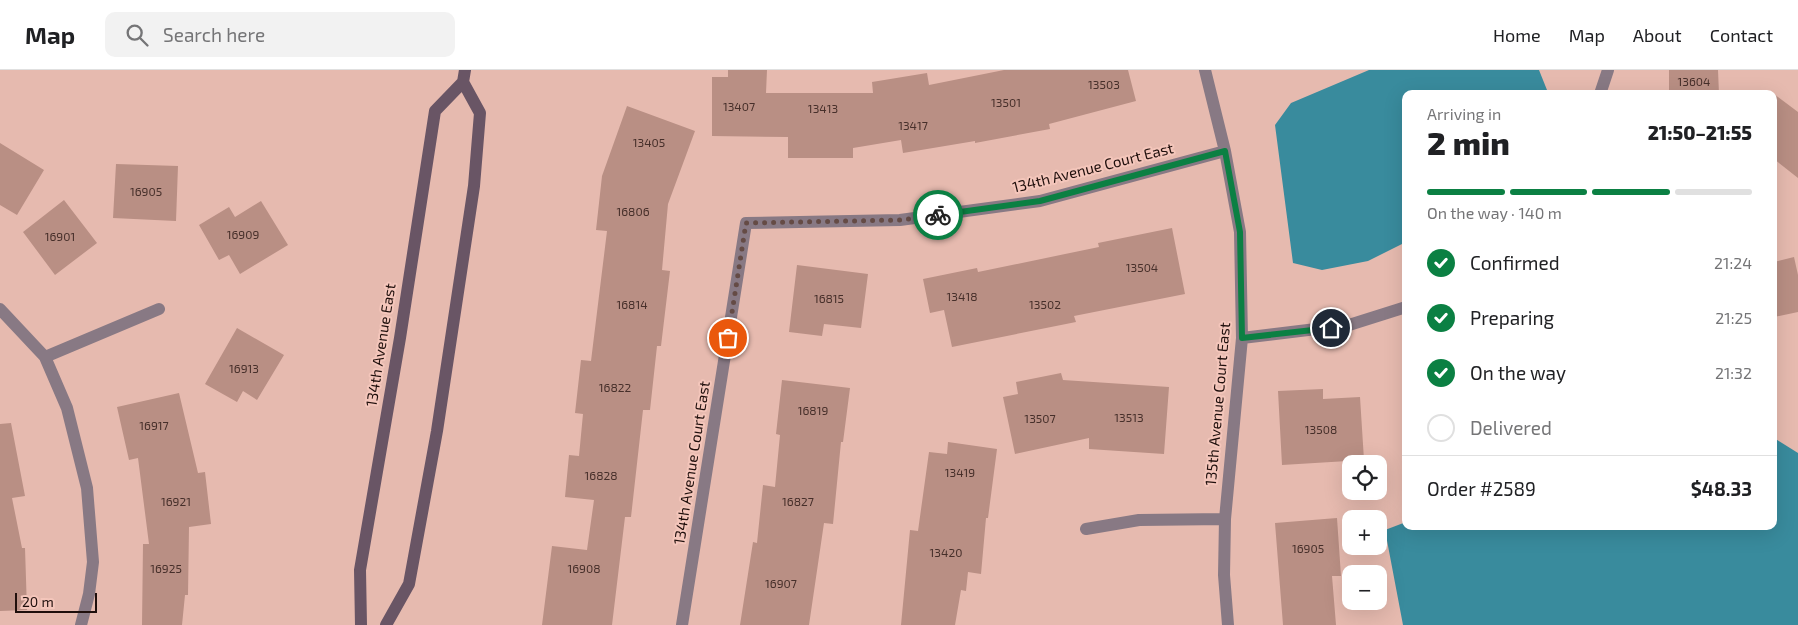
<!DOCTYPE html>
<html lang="en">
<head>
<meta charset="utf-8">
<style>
	:root { --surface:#fff; --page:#f2f2f2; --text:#202124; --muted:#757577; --line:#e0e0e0; --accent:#0b8043 }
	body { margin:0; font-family:"Exo 2",sans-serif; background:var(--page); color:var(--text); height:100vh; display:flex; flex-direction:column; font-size:19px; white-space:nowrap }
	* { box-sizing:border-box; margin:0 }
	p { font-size:16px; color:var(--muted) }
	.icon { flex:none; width:28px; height:28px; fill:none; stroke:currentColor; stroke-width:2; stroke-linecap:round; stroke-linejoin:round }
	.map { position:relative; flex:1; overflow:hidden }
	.side { position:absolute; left:1402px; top:20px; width:375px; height:440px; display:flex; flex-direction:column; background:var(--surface); border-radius:10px; box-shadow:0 5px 20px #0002 }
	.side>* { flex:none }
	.controls { position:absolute; left:1342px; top:385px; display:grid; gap:10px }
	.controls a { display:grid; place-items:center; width:45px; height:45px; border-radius:10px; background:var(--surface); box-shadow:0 5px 20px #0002; font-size:25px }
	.scale { position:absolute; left:15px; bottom:12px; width:82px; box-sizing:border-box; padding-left:5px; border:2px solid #1f0f0c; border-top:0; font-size:14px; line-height:18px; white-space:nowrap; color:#1f0f0c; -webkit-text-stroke:4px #f4c6bb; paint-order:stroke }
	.pin { position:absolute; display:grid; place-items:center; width:42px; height:42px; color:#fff; margin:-21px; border:2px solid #fff; border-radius:50%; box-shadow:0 1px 5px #0007 }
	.courier { position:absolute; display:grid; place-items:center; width:50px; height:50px; margin:-25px; border:4px solid #0b8043; border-radius:50%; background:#fff; color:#222; box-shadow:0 1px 6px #0007 }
	.overview em { font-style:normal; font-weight:800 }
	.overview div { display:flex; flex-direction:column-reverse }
	.overview { display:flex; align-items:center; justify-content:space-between; height:85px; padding:0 25px }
	h1 { font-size:32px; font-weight:800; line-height:38px }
	.bar { display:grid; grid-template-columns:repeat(4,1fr); gap:8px 5px; align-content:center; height:60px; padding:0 25px }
	.bar i { height:6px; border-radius:4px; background:var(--line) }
	.bar .current { background:var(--accent) }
	.bar p { grid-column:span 4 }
	.line { display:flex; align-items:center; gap:12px; padding:0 25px; border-top:1px solid var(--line) }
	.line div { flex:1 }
	ol { padding:0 25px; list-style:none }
	li { display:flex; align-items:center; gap:15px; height:55px }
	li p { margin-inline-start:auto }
	li .icon { padding:5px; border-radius:50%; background:var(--accent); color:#fff; stroke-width:4 }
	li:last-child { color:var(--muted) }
	li i { width:28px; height:28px; border:2px solid var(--line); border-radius:50% }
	header { display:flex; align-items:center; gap:30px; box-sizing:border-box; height:70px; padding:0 25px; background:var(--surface); border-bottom:1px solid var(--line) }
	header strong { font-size:24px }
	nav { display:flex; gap:28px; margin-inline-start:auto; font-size:18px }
	.search { width:350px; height:45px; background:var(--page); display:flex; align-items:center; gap:12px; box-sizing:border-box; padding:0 18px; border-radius:10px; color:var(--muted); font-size:19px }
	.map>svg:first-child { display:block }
</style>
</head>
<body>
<header>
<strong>Map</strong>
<div class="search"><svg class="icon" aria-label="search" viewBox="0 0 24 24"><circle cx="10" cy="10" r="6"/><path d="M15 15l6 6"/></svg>Search here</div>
<nav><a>Home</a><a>Map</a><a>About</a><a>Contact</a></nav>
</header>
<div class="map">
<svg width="1798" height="555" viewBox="0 0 1798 555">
	<rect width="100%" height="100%" fill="#e6baaf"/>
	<!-- water -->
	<path fill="#398b9d" d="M 1369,0 L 1539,0 L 1547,20 L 1544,24 L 1406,24 L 1406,172 L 1368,191 L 1322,200 L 1293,193 L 1275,55 L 1291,33 Z
		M 1774,368 L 1798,383 L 1798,555 L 1403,555 L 1385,460 L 1406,452 L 1406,456 L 1774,456 Z"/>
	<!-- building -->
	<path fill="#b98f84" d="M 728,0 L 767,0 L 766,23 L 873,23 L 872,12 L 927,3 L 929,15 L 1004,0 L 1128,0 L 1136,31 L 1049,54 L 1050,59 L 975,73 L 975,71 L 903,83 L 901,70 L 853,78 L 853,88 L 788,88 L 788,67 L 712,66 L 712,7 L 728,7 Z
		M 1669,0 L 1718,0 L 1719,24 L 1669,24 Z
		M 1774,24 L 1798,42 L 1798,108 L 1774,89 Z
		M 627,36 L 695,61 L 668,134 L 662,200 L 670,201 L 661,276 L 657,276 L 650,340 L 643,340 L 631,447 L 625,447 L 612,555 L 542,555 L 552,476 L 587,480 L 594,430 L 565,427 L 569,385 L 579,386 L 583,344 L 575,343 L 581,290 L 591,291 L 607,161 L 596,160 L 602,106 Z
		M 0,73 L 44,100 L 17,145 L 0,135 Z
		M 116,94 L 178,96 L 176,151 L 113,148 Z
		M 64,130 L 97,173 L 55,205 L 23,162 Z
		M 261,131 L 288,175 L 240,204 L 229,185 L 219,190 L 199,155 L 229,137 L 235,147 Z
		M 1172,158 L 1185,224 L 1074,246 L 1076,252 L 952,277 L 944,240 L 930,243 L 923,209 L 977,198 L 978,202 L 1099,177 L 1098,173 Z
		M 1794,187 L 1798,205 L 1798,242 L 1774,247 L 1774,192 Z
		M 797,195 L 868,204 L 861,258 L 824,254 L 822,266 L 789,262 Z
		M 237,258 L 284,285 L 257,330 L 243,321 L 237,332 L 205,314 Z
		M 1061,303 L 1063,310 L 1169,317 L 1164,384 L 1089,379 L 1089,368 L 1015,384 L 1003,327 L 1018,324 L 1016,312 Z
		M 782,310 L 850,318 L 843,372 L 841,372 L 833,454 L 824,453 L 809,555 L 740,555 L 753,472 L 757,473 L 763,415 L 775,417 L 780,365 L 776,364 Z
		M 1323,319 L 1323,329 L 1360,327 L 1364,390 L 1282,395 L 1278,321 Z
		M 179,323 L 198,403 L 205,402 L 211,454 L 189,457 L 188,525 L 185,525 L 182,555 L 142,555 L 143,474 L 149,474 L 138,388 L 129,390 L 117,337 Z
		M 11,353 L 25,426 L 12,428 L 22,478 L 25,478 L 27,540 L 0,541 L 0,354 Z
		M 948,372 L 997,379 L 988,448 L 986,448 L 981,504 L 968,502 L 966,521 L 961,520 L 955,555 L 901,555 L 910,460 L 918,461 L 929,382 L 947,384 Z
		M 1337,448 L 1341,506 L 1332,506 L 1336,555 L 1283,555 L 1275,453 Z"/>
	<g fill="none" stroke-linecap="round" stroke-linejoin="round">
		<!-- street -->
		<path stroke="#887984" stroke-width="12" d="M 1205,0 L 1225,81 L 1240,162 L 1242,268 L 1225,449 L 1224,505 L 1228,555
			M 1600,24 L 1608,0
			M 0,239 L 45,287 L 67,338 L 87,418 L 93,492 L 89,524 L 81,555
			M 1242,268 L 1349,255 L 1406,237
			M 45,287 L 159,239
			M 1086,459 L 1139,450 L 1225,449
			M 682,555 L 746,153 L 900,150 L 1040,131 L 1225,81"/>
		<!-- secondary -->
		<path stroke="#695565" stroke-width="12" d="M 361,555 L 360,500 L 400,268 L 435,41 L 463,12
			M 386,555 L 409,514 L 437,361 L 474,116 L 480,43 L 463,12 L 465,0"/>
	</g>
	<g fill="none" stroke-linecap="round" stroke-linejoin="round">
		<!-- done -->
		<path stroke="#654b45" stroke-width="5" stroke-dasharray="0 9" d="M 728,268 L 746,153 L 900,150 L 938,145"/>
		<!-- route -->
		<path stroke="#0b8043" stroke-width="6" d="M 938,145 L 1040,131 L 1225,81 L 1240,162 L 1242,268 L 1331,258"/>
	</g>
	<g text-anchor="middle" stroke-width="4" stroke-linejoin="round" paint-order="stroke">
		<!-- number labels -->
		<g font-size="12" fill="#462f2a">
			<text x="1694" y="16">13604</text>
			<text x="1104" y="19">13503</text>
			<text x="1006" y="37">13501</text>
			<text x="739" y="41">13407</text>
			<text x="823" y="43">13413</text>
			<text x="913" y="60">13417</text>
			<text x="649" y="77">13405</text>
			<text x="146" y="126">16905</text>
			<text x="633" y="146">16806</text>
			<text x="243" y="169">16909</text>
			<text x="60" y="171">16901</text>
			<text x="1142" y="202">13504</text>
			<text x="962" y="231">13418</text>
			<text x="829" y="233">16815</text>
			<text x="632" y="239">16814</text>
			<text x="1045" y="239">13502</text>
			<text x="244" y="303">16913</text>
			<text x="615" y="322">16822</text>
			<text x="813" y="345">16819</text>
			<text x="1129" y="352">13513</text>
			<text x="1040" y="353">13507</text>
			<text x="154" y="360">16917</text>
			<text x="1321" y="364">13508</text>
			<text x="960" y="407">13419</text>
			<text x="601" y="410">16828</text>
			<text x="176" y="436">16921</text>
			<text x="798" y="436">16827</text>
			<text x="1308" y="483">16905</text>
			<text x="946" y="487">13420</text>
			<text x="166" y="503">16925</text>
			<text x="584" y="503">16908</text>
			<text x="781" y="518">16907</text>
		</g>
		<!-- street labels -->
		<g font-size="15" fill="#1f0f0c" stroke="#f4c6bb">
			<text transform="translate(1093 98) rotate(-14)" y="5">134th Avenue Court East</text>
			<text transform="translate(381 275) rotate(-81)" y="5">134th Avenue East</text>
			<text transform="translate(1218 334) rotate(-85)" y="5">135th Avenue Court East</text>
			<text transform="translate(692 393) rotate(-81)" y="5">134th Avenue Court East</text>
		</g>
	</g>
</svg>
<div class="controls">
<a><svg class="icon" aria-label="locate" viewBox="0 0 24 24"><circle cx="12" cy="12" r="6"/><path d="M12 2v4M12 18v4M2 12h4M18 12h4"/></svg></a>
<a>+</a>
<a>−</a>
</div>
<div class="scale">20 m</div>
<div class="pin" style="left:728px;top:268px;background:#ea580c"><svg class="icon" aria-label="bag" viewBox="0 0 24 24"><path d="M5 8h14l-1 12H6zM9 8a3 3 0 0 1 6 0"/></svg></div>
<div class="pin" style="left:1331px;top:258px;background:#1f2937"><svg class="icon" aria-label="home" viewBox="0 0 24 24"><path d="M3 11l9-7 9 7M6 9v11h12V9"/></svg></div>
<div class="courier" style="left:938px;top:145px"><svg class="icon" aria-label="bike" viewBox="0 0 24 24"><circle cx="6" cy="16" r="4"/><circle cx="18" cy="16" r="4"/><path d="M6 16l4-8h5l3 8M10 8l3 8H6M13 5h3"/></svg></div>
<section class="side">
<div class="overview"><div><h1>2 min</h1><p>Arriving in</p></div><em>21:50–21:55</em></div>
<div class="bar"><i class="current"></i><i class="current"></i><i class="current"></i><i></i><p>On the way · 140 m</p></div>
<ol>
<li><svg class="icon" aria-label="check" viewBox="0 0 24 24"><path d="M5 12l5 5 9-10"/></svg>Confirmed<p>21:24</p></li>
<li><svg class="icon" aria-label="check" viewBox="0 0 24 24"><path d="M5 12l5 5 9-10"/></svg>Preparing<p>21:25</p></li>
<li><svg class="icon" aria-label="check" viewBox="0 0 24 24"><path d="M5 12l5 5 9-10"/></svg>On the way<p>21:32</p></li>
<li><i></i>Delivered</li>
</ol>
<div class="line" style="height:65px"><div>Order #2589</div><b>$48.33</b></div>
</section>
</div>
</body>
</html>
